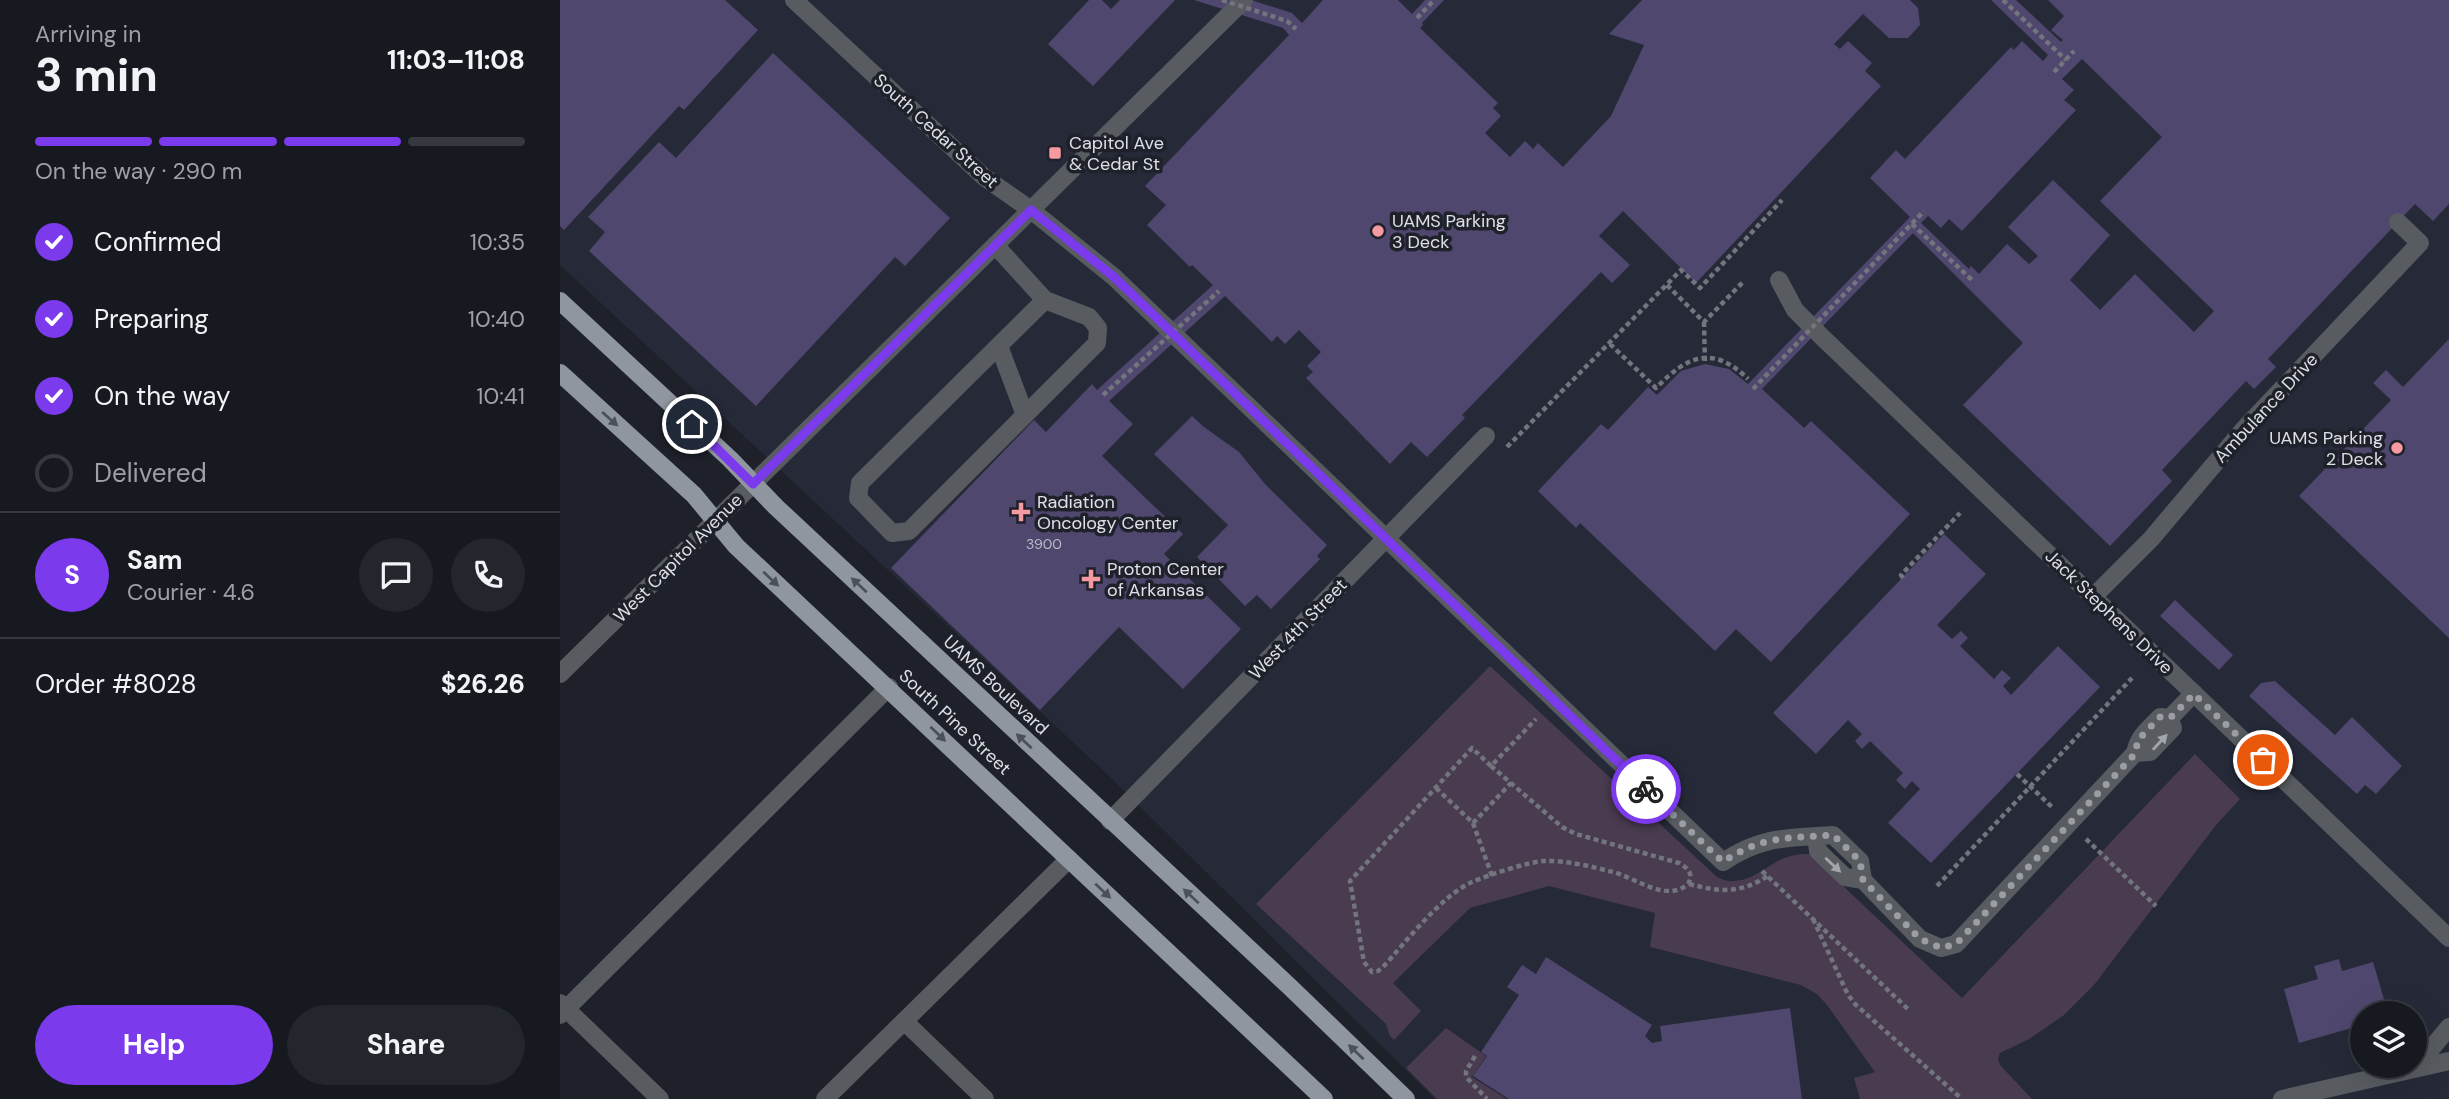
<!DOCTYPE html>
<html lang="en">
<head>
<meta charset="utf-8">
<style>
	:root { --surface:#161920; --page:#23262d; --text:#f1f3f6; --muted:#9ea0a5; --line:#35383e; --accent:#7c3aed }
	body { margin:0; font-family:"DM Sans",sans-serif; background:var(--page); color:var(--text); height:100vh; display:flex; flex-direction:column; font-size:26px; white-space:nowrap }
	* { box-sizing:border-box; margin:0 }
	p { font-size:23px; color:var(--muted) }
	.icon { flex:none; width:38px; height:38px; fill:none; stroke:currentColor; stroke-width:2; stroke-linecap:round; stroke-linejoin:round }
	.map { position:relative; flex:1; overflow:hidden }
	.details { display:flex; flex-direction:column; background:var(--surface); width:560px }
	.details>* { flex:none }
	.fabs { position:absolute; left:1790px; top:1001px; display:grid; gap:14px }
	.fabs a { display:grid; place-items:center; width:77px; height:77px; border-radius:50%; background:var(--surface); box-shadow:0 7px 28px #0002,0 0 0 2px var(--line); font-size:35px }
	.pin { position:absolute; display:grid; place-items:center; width:60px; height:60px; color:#fff; margin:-30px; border:4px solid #fff; border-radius:50%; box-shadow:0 2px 7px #0007 }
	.courier { position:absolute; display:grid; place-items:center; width:70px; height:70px; margin:-35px; border:5px solid #7c3aed; border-radius:50%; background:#fff; color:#222; box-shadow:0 2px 9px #0007 }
	.head em { font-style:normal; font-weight:700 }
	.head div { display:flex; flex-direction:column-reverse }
	.head { display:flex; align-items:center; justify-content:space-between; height:119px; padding:0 35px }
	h1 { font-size:46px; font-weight:700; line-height:52px }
	.bar { display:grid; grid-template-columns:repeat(4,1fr); gap:10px 7px; align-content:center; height:84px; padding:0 35px }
	.bar i { height:9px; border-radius:5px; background:var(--line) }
	.bar .on { background:var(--accent) }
	.bar p { grid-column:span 4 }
	.line { display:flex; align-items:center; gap:18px; padding:0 35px; border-top:2px solid var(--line) }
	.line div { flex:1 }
	.round { display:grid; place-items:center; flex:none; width:74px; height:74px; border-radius:37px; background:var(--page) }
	ol { padding:0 35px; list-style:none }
	li { display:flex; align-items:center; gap:21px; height:77px }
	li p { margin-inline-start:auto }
	li .icon { padding:7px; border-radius:50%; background:var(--accent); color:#fff; stroke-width:4 }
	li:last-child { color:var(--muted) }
	li i { width:38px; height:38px; border:4px solid var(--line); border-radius:50% }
	.primary-button { display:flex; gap:14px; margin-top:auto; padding:14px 35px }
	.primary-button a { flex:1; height:80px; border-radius:42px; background:var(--accent); color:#fff; font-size:28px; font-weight:700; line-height:80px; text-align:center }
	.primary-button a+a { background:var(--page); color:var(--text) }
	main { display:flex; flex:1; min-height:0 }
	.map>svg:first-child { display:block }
</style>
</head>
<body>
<main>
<section class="details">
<div class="head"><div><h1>3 min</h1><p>Arriving in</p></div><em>11:03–11:08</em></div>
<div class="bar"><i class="on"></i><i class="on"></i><i class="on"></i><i></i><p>On the way · 290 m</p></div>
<ol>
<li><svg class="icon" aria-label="check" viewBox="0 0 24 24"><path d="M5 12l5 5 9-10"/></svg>Confirmed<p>10:35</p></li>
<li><svg class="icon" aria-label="check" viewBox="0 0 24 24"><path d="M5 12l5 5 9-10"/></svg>Preparing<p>10:40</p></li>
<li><svg class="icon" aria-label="check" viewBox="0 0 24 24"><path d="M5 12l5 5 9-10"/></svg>On the way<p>10:41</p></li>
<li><i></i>Delivered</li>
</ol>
<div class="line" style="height:126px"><b class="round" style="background:var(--accent);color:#fff">S</b><div><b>Sam</b><p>Courier · 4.6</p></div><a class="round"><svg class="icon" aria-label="chat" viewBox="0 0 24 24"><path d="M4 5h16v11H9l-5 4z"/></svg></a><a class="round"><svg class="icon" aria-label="phone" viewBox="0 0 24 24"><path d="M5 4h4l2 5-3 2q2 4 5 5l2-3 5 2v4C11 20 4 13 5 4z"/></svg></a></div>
<div class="line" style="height:91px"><div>Order #8028</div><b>$26.26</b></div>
<div class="primary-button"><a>Help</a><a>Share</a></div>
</section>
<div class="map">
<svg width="1889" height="1099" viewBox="0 0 1889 1099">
	<rect width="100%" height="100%" fill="#1e212a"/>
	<!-- built -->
	<path fill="#262938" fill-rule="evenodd" d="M 0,0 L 1889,0 L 1889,1099 L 875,1099 L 547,774 L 0,265 ZM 1802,1013 L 1855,1013 L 1855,1066 L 1802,1066 Z"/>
	<!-- green -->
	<path fill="#493b50" d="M 930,666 L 1157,877 C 1161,879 1168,882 1173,881 C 1201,881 1214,852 1249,854 L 1402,998 L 1635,754 L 1680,799 L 1656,825 L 1534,985 L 1504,1015 L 1469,1039 L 1440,1053 L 1438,1059 L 1440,1065 L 1472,1099 L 1300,1099 L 1294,1078 L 1315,1072 L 1267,1005 L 1257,994 L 1241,985 L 1090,947 L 1095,913 L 989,886 L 910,908 L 833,983 L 861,1011 L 834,1040 L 830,1036 L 826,1024 L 696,904 Z
		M 886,1028 L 926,1056 L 912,1077 L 947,1099 L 877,1099 L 846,1068 Z"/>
	<!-- building -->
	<path fill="#4f476d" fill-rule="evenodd" d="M 0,0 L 165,0 L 198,30 L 124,110 L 119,106 L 4,230 L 0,226 Z
		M 529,0 L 542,0 L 551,9 L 560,0 L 615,0 L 533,86 L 488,44 Z
		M 634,0 L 691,0 L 732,13 L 742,23 L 763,0 L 838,0 L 852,14 L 865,0 L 884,0 L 862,23 L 863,25 L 860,28 L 938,103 L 933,108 L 941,116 L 925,133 L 950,157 L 965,141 L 973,149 L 978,143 L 1003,167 L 1051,116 L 1084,45 L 1049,34 L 1082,0 L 1350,0 L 1358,8 L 1360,25 L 1348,38 L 1329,38 L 1303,14 L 1274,44 L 1280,49 L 1288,41 L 1312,63 L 1305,71 L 1321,86 L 1136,283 L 1063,211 L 1039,236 L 1070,265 L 1052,283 L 1041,272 L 902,415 L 905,418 L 867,457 L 851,442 L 830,464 L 746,378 L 753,372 L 747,366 L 761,352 L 739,330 L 725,344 L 717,336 L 712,342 L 665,296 L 549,401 L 573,424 L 542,456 L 623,534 L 604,554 L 681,629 L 623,689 L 559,627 L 480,710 L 331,568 L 474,420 L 486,432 L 532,384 L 537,390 L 653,285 L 632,265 L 630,267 L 587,225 L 606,205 L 585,186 L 729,35 L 723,28 Z
		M 1431,0 L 1456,0 L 1501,42 L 1503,40 L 1491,30 L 1504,16 L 1488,0 L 1889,0 L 1889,204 L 1873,221 L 1855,204 L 1708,359 L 1716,367 L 1694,389 L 1686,381 L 1602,470 L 1612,481 L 1550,546 L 1403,405 L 1463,343 L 1353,233 L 1202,389 L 1244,428 L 1251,421 L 1350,514 L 1211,662 L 1176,629 L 1155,651 L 1020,523 L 1016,528 L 978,491 L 1041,424 L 1048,430 L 1088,387 L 1097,395 L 1121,371 L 1145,364 L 1169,369 L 1188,384 L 1350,217 L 1310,178 L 1336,150 L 1345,159 L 1451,47 L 1454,50 L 1462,41 L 1483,61 L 1488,55 ZM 1522,59 L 1602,137 L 1540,201 L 1654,311 L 1634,332 L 1575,274 L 1540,310 L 1510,280 L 1550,235 L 1493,180 L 1448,227 L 1478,256 L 1469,264 L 1447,244 L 1419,274 L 1411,266 L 1409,269 L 1361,223 L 1368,216 L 1381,228 L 1389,219 L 1402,231 L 1516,110 L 1504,100 L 1514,90 L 1502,79 Z
		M 213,53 L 390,218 L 345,266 L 335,257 L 196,406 L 29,251 L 45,232 L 28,217 L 99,142 L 116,158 Z
		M 1889,339 L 1889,638 L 1739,496 L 1831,400 L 1813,383 L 1826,370 L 1843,387 Z
		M 632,416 L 644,427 L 679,452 L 705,484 L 767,545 L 757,556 L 760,559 L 711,609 L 697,595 L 685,606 L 637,557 L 668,525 L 594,454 Z
		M 1384,534 L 1426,574 L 1377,625 L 1392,639 L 1401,631 L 1408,638 L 1400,646 L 1434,679 L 1442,670 L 1451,678 L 1443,686 L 1451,695 L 1498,646 L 1540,687 L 1371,863 L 1328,823 L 1360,789 L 1352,781 L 1345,789 L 1336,780 L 1343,773 L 1310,741 L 1302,749 L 1295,741 L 1302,734 L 1288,720 L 1256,754 L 1213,713 Z
		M 1615,600 L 1673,655 L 1659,670 L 1600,616 Z
		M 1715,681 L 1775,735 L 1792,717 L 1842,766 L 1816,794 L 1805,785 L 1797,794 L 1689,696 L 1701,683 Z
		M 986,957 L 1092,1025 L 1085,1036 L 1092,1043 L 1102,1041 L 1100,1026 L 1230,1008 L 1242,1099 L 949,1099 L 913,1076 L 927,1056 L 921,1052 L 959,995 L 947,987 L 962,965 L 976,974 Z
		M 1779,959 L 1782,971 L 1813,962 L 1828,1013 L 1802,1013 L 1802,1025 L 1739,1043 L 1724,989 L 1758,979 L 1754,966 Z"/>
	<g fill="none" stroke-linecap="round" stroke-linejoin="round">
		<!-- path -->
		<path stroke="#72757d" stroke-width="4.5" stroke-dasharray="5 3.5" stroke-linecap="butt" d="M 1443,0 L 1506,60
			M 857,18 L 874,0
			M 1494,72 L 1514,51
			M 1352,224 L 1413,281
			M 1107,285 L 1144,322 L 1183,282
			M 1144,322 L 1145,364
			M 1050,344 L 1096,388 C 1127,356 1152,344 1188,379
			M 947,447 L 1121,270 L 1140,288 L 1222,200
			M 1343,578 L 1341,575 L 1400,513
			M 931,766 L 1002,827 L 1016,834 L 1119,863 C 1128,868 1134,874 1128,884 C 1107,903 1076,878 1053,872 C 1033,867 1006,860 984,861 C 968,862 928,875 912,882 C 881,896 846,942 823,967 L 818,971 L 812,972 L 804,962 L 790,881 L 912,748 L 931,766 L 976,719
			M 1457,774 L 1492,807
			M 876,788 L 913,823 L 932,876
			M 913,823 L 951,783
			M 1526,839 L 1596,906
			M 1202,871 L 1350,1011
			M 1129,884 C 1160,892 1179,894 1208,876
			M 1377,886 L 1572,678
			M 1253,919 L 1288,995 L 1296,1005 L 1402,1099
			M 915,1056 L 906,1071 L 906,1077 L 927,1099"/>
		<!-- minor -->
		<path stroke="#585c60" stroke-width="18" d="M 234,0 L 424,177 L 471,210 L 554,277 L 1163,862 C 1201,836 1228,838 1273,835 L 1300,861 L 1303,880 L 1360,939 L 1381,948 L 1396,944 L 1575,753 C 1579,735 1588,730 1600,717 L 1610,718
			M 435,245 L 485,300 L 300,483 L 298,498 L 332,533 L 349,531 L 537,343 L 538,328 L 529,317 L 485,300
			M 1219,280 L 1235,310 L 1261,336 L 1889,938
			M 439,346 L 465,415
			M 1533,597 L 1591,539 L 1684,429 L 1860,243 L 1838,222
			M 0,674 L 684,0
			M 1610,718 L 1634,693
			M 1575,753 L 1590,752 L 1613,728 L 1610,718
			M 550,821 L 926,436
			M 1256,836 L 1258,851 L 1282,874 L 1285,877 L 1303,880
			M 0,1003 L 100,1099
			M 0,1015 L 329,687
			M 344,1021 L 425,1099
			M 1855,1062 L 1871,1049 L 1889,1027
			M 265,1099 L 509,859
			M 1722,1099 L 1889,1061"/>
		<!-- major -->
		<path stroke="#8f969f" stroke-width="18" d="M 0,301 L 170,459 L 216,507 L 730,987 L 846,1099
			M 0,373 L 134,495 L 176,546 L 764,1099"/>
		<!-- path-bridge -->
		<path stroke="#72757d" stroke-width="4.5" stroke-dasharray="5 3.5" stroke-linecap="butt" d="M 662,0 L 727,21 L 736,29
			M 1193,389 L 1364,211
			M 543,395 L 659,291"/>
	</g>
	<!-- one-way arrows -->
	<defs><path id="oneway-solid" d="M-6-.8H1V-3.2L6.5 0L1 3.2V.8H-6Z" transform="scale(1.75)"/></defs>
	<g fill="#4b5059">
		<use href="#oneway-solid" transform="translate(50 419) rotate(42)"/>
		<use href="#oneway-solid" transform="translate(211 579) rotate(43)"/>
		<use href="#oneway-solid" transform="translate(299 585) rotate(-137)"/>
		<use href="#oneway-solid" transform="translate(378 734) rotate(44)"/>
		<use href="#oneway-solid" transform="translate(464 741) rotate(-137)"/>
		<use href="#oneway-solid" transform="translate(543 891) rotate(43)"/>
		<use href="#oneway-solid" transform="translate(631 896) rotate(-137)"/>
		<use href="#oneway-solid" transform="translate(796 1052) rotate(-136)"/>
	</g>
	<g fill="#a2a5aa">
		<use href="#oneway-solid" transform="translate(1600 742) rotate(-47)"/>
		<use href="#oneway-solid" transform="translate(1273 865) rotate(43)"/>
	</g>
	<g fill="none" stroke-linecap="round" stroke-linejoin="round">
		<!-- done -->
		<path stroke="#9b9da5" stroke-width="7" stroke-dasharray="0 12.6" d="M 1086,789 L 1163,862 C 1201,836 1228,838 1273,835 L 1300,861 L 1303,880 L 1360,939 L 1381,948 L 1396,944 L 1575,754 L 1578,740 L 1600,717 L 1610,718 L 1634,694 L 1703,760"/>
		<!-- route -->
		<path stroke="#7c3aed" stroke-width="9" d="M 132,424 L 193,484 L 471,210 L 554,277 L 1086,789"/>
	</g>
	<!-- markers -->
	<g fill="#f49aa0" stroke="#1e212a" stroke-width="2.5">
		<rect x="488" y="146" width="14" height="14" rx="3.5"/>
		<circle cx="818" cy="231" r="7"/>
		<circle cx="1837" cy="448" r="7"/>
		<path d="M457.5 501.5h7v7h7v7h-7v7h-7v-7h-7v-7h7z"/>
		<path d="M527.5 568.5h7v7h7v7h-7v7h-7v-7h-7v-7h7z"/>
	</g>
	<g text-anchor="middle" stroke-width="7" stroke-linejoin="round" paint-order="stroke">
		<!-- number labels -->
		<g font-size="14" fill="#babac8">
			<text x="484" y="549">3900</text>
		</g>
		<!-- street labels -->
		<g font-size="18" fill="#dee0e7" stroke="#1e212a">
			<text transform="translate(376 131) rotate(42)" y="6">South Cedar Street</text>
			<text transform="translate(1706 408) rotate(-47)" y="6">Ambulance Drive</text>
			<text transform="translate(118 558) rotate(-45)" y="6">West Capitol Avenue</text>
			<text transform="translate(1549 612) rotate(44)" y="6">Jack Stephens Drive</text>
			<text transform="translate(738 629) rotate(-46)" y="6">West 4th Street</text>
			<text transform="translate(436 685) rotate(43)" y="6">UAMS Boulevard</text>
			<text transform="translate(395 722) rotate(43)" y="6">South Pine Street</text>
		</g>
		<!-- poi labels -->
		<g font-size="18" fill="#dee0e7" stroke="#1e212a" text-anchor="start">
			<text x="509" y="149">Capitol Ave<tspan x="509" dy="21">&amp; Cedar St</tspan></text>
			<text x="832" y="227">UAMS Parking<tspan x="832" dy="21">3 Deck</tspan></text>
			<text x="1823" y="444" text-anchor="end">UAMS Parking<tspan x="1823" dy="21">2 Deck</tspan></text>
			<text x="477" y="508">Radiation<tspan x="477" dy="21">Oncology Center</tspan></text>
			<text x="547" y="575">Proton Center<tspan x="547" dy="21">of Arkansas</tspan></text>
		</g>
	</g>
</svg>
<div class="fabs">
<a><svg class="icon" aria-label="layers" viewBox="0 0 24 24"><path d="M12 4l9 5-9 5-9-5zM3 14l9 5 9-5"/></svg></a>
</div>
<div class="pin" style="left:1703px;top:760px;background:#ea580c"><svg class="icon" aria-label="bag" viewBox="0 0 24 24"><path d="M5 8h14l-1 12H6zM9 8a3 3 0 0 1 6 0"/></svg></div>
<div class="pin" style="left:132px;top:424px;background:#1f2937"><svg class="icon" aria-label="home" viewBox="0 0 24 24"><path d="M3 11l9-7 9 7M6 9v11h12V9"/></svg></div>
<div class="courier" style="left:1086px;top:789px"><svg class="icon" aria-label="bike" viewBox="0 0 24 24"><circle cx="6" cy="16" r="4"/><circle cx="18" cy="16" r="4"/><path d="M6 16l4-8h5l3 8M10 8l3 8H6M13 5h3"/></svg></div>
</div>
</main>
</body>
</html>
